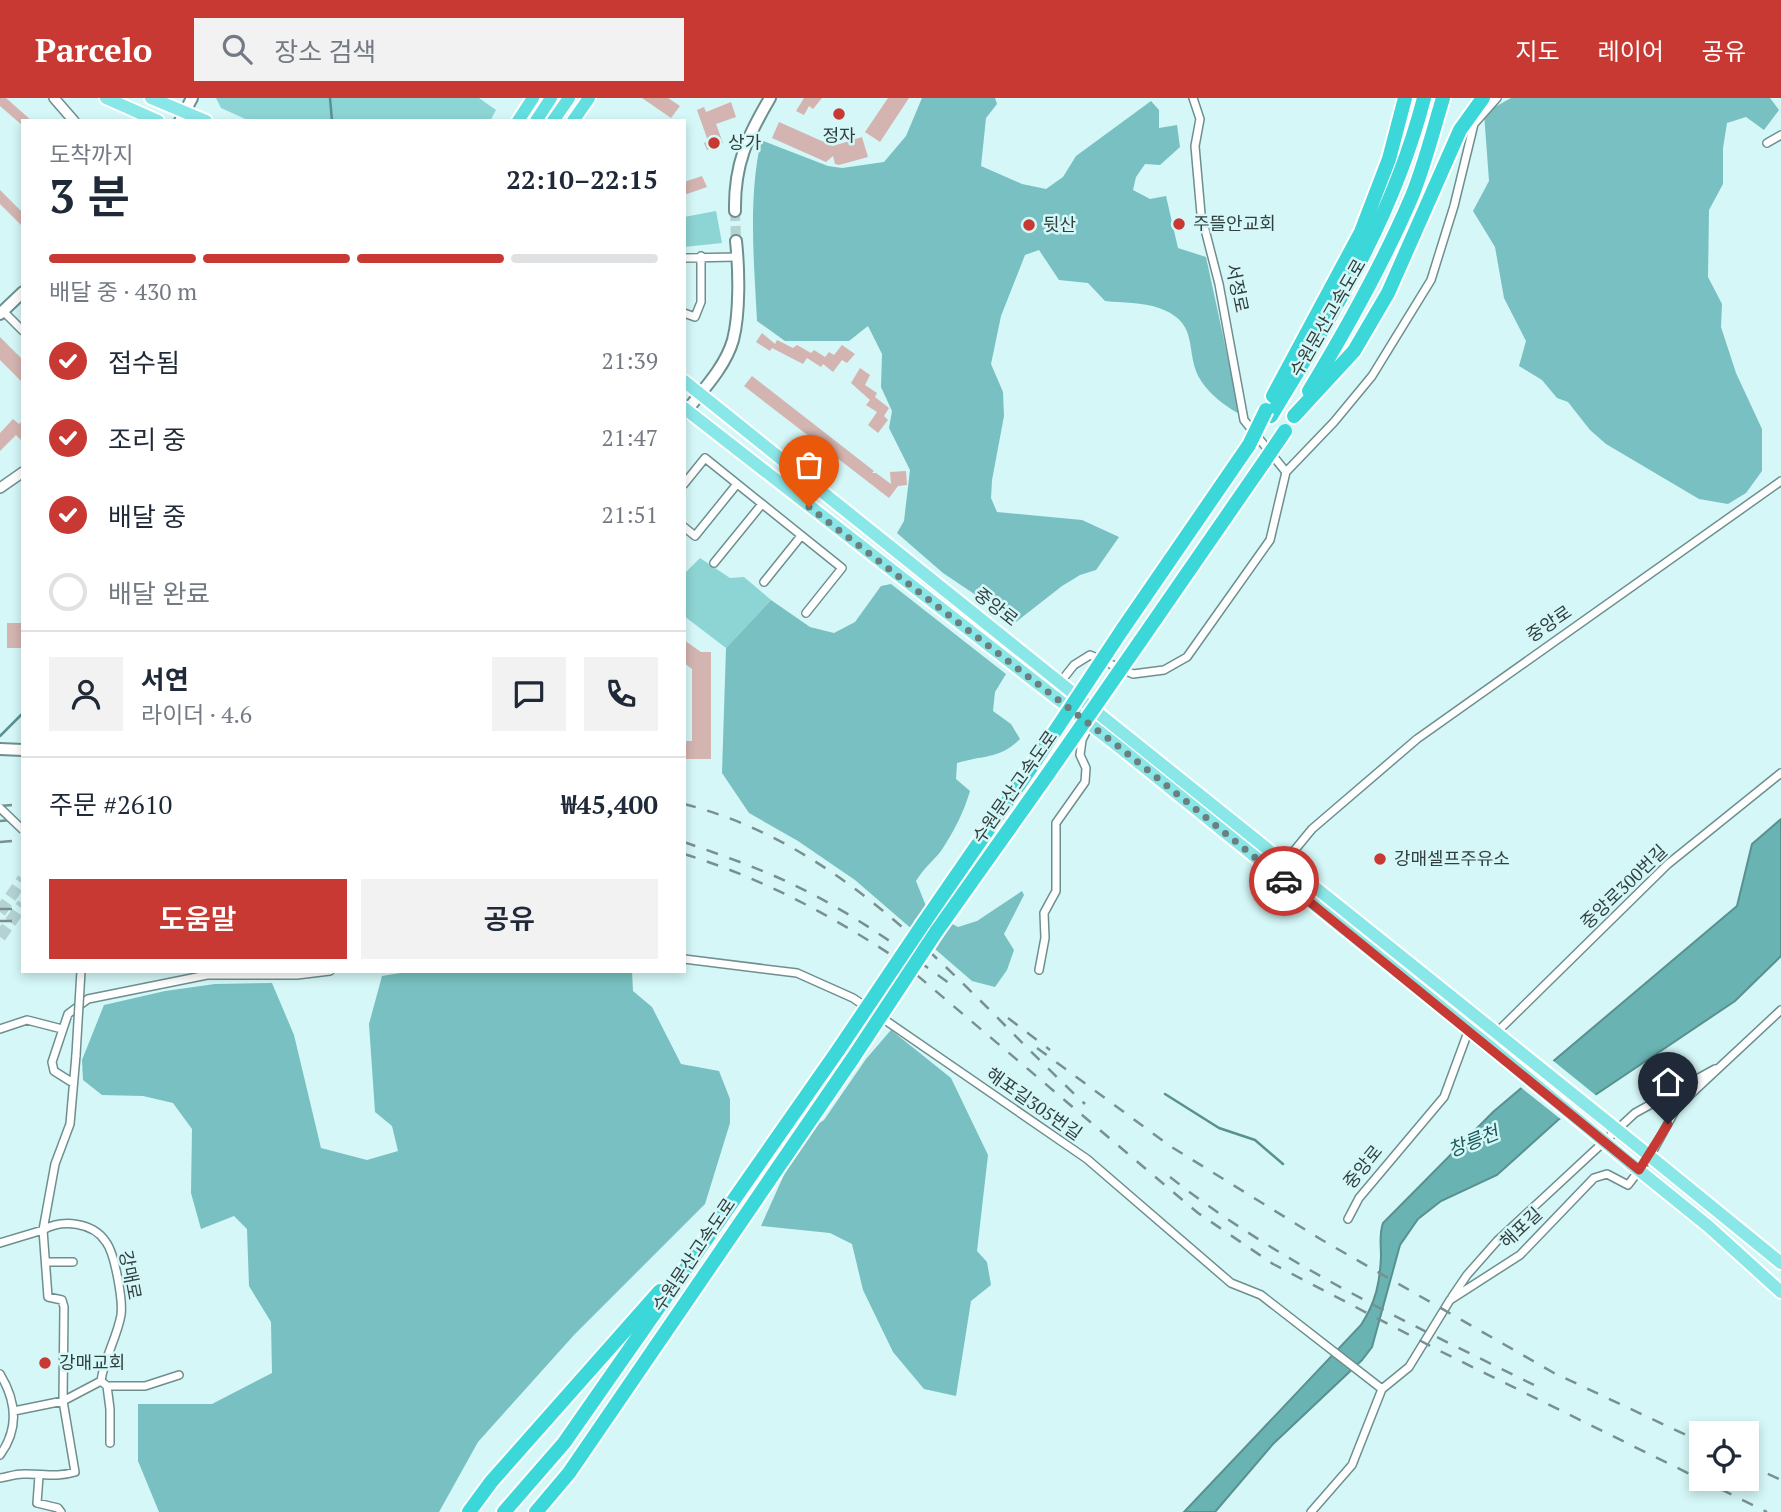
<!DOCTYPE html>
<html lang="ko">
<head>
<meta charset="utf-8">
<style>
	:root { --surface:#fff; --page:#f2f2f3; --text:#1f2937; --muted:#747a83; --line:#e0e1e3; --accent:#c73932 }
	body { margin:0; font-family:"PT Serif","Noto Sans KR",serif; background:var(--page); color:var(--text); height:100vh; display:flex; flex-direction:column; font-size:26px; white-space:nowrap }
	* { box-sizing:border-box; margin:0 }
	p { font-size:23px; color:var(--muted) }
	.icon { flex:none; width:38px; height:38px; fill:none; stroke:currentColor; stroke-width:2; stroke-linecap:round; stroke-linejoin:round }
	.map { position:relative; flex:1; overflow:hidden }
	.details { position:absolute; left:21px; top:21px; width:665px; height:854px; display:flex; flex-direction:column; background:var(--surface); border-radius:0px; box-shadow:0 4px 10px #0003 }
	.details>* { flex:none }
	.fabs { position:absolute; left:1689px; top:1323px; display:grid; gap:14px }
	.fabs a { display:grid; place-items:center; width:70px; height:70px; border-radius:0px; background:var(--surface); box-shadow:0 4px 10px #0003; font-size:35px }
	.pin { position:absolute; display:grid; place-items:center; width:60px; height:60px; color:#fff; margin:-72px -30px; border-radius:50% 50% 50% 0; rotate:-45deg; box-shadow:0 0 7px #0007 }
	.pin .icon { rotate:45deg }
	.courier { position:absolute; display:grid; place-items:center; width:70px; height:70px; margin:-35px; border:5px solid #c73932; border-radius:50%; background:#fff; color:#222; box-shadow:0 2px 9px #0007 }
	.headline em { font-style:normal; font-weight:600 }
	.headline div { display:flex; flex-direction:column-reverse }
	.headline { display:flex; align-items:center; justify-content:space-between; height:119px; padding:0 28px }
	h1 { font-size:46px; font-weight:600; line-height:52px }
	.bar { display:grid; grid-template-columns:repeat(4,1fr); gap:10px 7px; align-content:center; height:84px; padding:0 28px }
	.bar i { height:9px; border-radius:5px; background:var(--line) }
	.bar .current { background:var(--accent) }
	.bar p { grid-column:span 4 }
	.line { display:flex; align-items:center; gap:18px; padding:0 28px; border-top:2px solid var(--line) }
	.line div { flex:1 }
	.round { display:grid; place-items:center; flex:none; width:74px; height:74px; border-radius:0px; background:var(--page) }
	ol { padding:0 28px; list-style:none }
	li { display:flex; align-items:center; gap:21px; height:77px }
	li p { margin-inline-start:auto }
	li .icon { padding:7px; border-radius:50%; background:var(--accent); color:#fff; stroke-width:4 }
	li:last-child { color:var(--muted) }
	li i { width:38px; height:38px; border:4px solid var(--line); border-radius:50% }
	.action { display:flex; gap:14px; margin-top:auto; padding:14px 28px }
	.action a { flex:1; height:80px; border-radius:0px; background:var(--accent); color:#fff; font-size:28px; font-weight:600; line-height:80px; text-align:center }
	.action a+a { background:var(--page); color:var(--text) }
	header { display:flex; align-items:center; gap:42px; box-sizing:border-box; height:98px; padding:0 35px; background:var(--accent); color:#fff }
	header strong { font-size:33px }
	nav { display:flex; gap:38px; margin-inline-start:auto; font-size:24px }
	.search { width:490px; height:63px; background:var(--page); display:flex; align-items:center; gap:18px; box-sizing:border-box; padding:0 24px; border-radius:0px; color:var(--muted); font-size:26px }
	.map>svg:first-child { display:block }
</style>
</head>
<body>
<header>
<strong>Parcelo</strong>
<div class="search"><svg class="icon" aria-label="search" viewBox="0 0 24 24"><circle cx="10" cy="10" r="6"/><path d="M15 15l6 6"/></svg>장소 검색</div>
<nav><a>지도</a><a>레이어</a><a>공유</a></nav>
</header>
<div class="map">
<svg width="1781" height="1414" viewBox="0 0 1781 1414">
	<rect width="100%" height="100%" fill="#d5f7f7"/>
	<!-- green -->
	<path fill="#8dd4d4" d="M 216,0 L 479,0 L 496,12 L 490,23 L 250,23 L 221,10 Z
		M 716,113 L 722,145 L 684,149 L 684,119 Z
		M 700,460 L 730,480 L 744,479 L 771,502 L 726,550 L 684,518 L 684,476 Z"/>
	<!-- forest -->
	<path fill="#78c0c1" d="M 922,0 L 995,0 L 997,6 L 986,20 L 981,68 L 1022,86 L 1046,91 L 1063,79 L 1076,58 L 1151,3 L 1159,12 L 1159,30 L 1177,27 L 1180,49 L 1160,67 L 1145,66 L 1136,79 L 1133,92 L 1150,101 L 1166,98 L 1178,150 L 1206,159 L 1240,316 C 1227,310 1207,294 1200,281 C 1184,253 1201,225 1159,210 C 1142,204 1123,205 1105,203 L 1088,185 L 1059,182 L 1039,152 L 1025,157 L 1001,218 L 991,266 L 1003,294 L 1004,318 L 992,382 L 991,400 L 997,414 L 1082,422 L 1119,439 L 1096,472 L 1080,477 L 1062,488 L 1016,524 L 943,475 L 897,435 L 904,423 L 910,372 L 889,330 L 892,313 L 881,289 L 882,256 L 868,228 L 849,243 L 785,243 L 757,223 C 754,162 748,102 761,42 L 828,68 L 842,70 L 884,64 L 906,38 Z
		M 1511,0 L 1770,0 L 1779,12 L 1764,32 L 1746,19 L 1727,25 L 1723,50 L 1723,86 L 1709,112 L 1708,179 L 1722,206 L 1721,229 L 1736,275 L 1762,331 L 1762,373 L 1746,395 L 1728,406 L 1699,401 L 1606,346 L 1590,332 L 1568,304 L 1557,300 L 1542,282 L 1519,268 L 1526,243 L 1504,200 L 1495,149 L 1473,113 L 1489,83 L 1484,15 Z
		M 891,486 L 1006,576 L 995,594 L 993,613 L 1011,626 L 1020,641 C 1000,661 983,657 957,665 L 956,681 L 970,693 C 964,714 953,735 941,753 C 933,763 923,771 916,783 L 928,813 L 958,829 L 977,823 L 1022,793 L 1024,797 L 1004,836 L 1014,852 L 1007,872 L 995,889 L 972,883 L 855,782 L 798,743 L 749,715 L 722,675 L 726,550 L 771,502 L 810,529 L 834,535 L 855,524 L 881,488 Z
		M 413,873 L 632,873 L 633,893 L 652,909 L 681,966 L 719,973 L 730,1001 L 730,1025 L 705,1106 L 574,1237 L 478,1344 L 439,1414 L 159,1414 L 138,1363 L 138,1306 L 212,1306 L 272,1275 L 271,1224 L 249,1188 L 247,1131 L 234,1118 L 201,1131 L 191,1095 L 192,1031 L 173,1005 L 143,998 L 102,997 L 83,982 L 82,962 L 104,907 L 165,893 L 215,886 L 272,885 L 294,937 L 321,1050 L 367,1062 L 398,1053 L 392,1028 L 375,1014 L 369,926 L 382,878 Z
		M 891,932 L 951,980 L 988,1057 L 977,1153 L 987,1164 L 991,1187 L 971,1203 L 956,1298 L 924,1291 L 893,1254 L 863,1192 L 852,1146 L 830,1135 L 761,1128 L 792,1059 L 810,1031 L 824,1022 L 866,961 Z"/>
	<!-- water -->
	<path fill="#6ab3b3" stroke="#599090" stroke-width="2" d="M 1781,721 L 1781,858 L 1735,903 L 1558,1022 L 1497,1077 L 1441,1103 L 1418,1121 L 1400,1147 L 1372,1249 L 1362,1262 L 1273,1346 L 1215,1414 L 1184,1414 L 1361,1227 C 1376,1204 1380,1184 1381,1158 C 1381,1146 1379,1136 1383,1125 L 1493,1014 L 1737,808 L 1752,746 Z"/>
	<!-- pier -->
	<path fill="#d5f7f7" d="M 1551,961 L 1598,999 L 1563,1023 L 1519,988 Z"/>
	<g fill="none" stroke-linecap="round" stroke-linejoin="round">
		<!-- stream -->
		<path stroke="#599090" stroke-width="2.5" d="M 330,0 L 332,23
			M 0,638 L 23,615
			M 1165,996 L 1219,1030 L 1255,1042 L 1283,1066"/>
	</g>
	<!-- building -->
	<path fill="#d3b4b0" d="M 0,0 L 6,0 L 32,23 L 23,23 L 23,28 L 0,8 Z
		M 642,0 L 668,0 L 680,8 L 671,20 Z
		M 804,0 L 822,0 L 813,11 L 809,8 L 804,17 L 796,13 Z
		M 888,0 L 909,0 L 880,44 L 865,34 Z
		M 731,4 L 736,19 L 716,26 L 723,45 L 707,52 L 704,45 L 708,43 L 697,12 L 704,9 L 706,14 Z
		M 779,24 L 833,48 L 862,39 L 868,59 L 839,67 L 835,66 L 833,58 L 826,64 L 772,40 Z
		M 702,78 L 707,89 L 684,97 L 684,84 Z
		M 0,92 L 23,115 L 23,129 L 0,106 Z
		M 762,235 L 775,246 L 777,242 L 793,250 L 797,247 L 811,255 L 814,252 L 825,259 L 829,254 L 834,257 L 842,247 L 855,256 L 847,265 L 842,262 L 833,274 L 823,266 L 821,269 L 807,260 L 803,266 L 772,250 L 770,253 L 756,244 Z
		M 0,239 L 23,262 L 23,285 L 0,262 Z
		M 860,270 L 870,277 L 865,287 L 877,295 L 875,299 L 889,310 L 884,318 L 888,322 L 878,335 L 868,327 L 877,314 L 866,307 L 870,302 L 851,285 Z
		M 752,278 L 874,373 L 872,375 L 876,375 L 891,386 L 890,374 L 906,373 L 907,387 L 898,388 L 889,400 L 744,288 Z
		M 13,321 L 19,326 L 23,322 L 23,344 L 16,337 L 0,353 L 0,335 Z
		M 7,525 L 23,525 L 23,550 L 7,550 Z
		M 684,542 L 701,554 L 711,554 L 711,661 L 684,661 L 684,643 L 692,643 L 692,571 L 684,565 Z"/>
	<g fill="none" stroke-linecap="round" stroke-linejoin="round">
		<!-- secondary-tunnel -->
		<path stroke="#b4d2d2" stroke-width="10" stroke-dasharray="10 5" stroke-linecap="butt" d="M 735,113 L 736,143"/>
		<!-- trunk-tunnel -->
		<path stroke="#b4d2d2" stroke-width="12" stroke-dasharray="12 6" stroke-linecap="butt" d="M 0,814 L 23,781
			M 0,839 L 23,806"/>
		<!-- minor casing -->
		<g stroke="#6f8f8f" stroke-width="10">
			<path id="minor" d="M 1193,0 L 1200,21 L 1195,48 L 1201,116 L 1219,186 L 1244,322 L 1286,374
				M 1767,45 L 1781,37
				M 684,160 L 738,159
				M 3,213 L 23,233
				M 684,215 L 695,219 L 701,204 L 701,158
				M 684,386 L 705,360 L 842,470 L 806,515
				M 684,429 L 695,438 L 737,386
				M 714,465 L 762,406
				M 764,484 L 801,438
				M 1051,596 L 1074,567 L 1090,557 L 1133,576 L 1164,572 L 1187,559 L 1270,442 L 1286,374 L 1334,324 L 1372,278 L 1431,182 L 1454,108 L 1474,26 L 1497,0
				M 1284,765 L 1312,731 L 1417,641 L 1781,383
				M 684,861 L 797,875 L 853,900 L 1087,1061 L 1231,1185 L 1261,1197 L 1382,1291
				M 1039,872 L 1045,840 L 1044,815 L 1056,793 L 1056,725 L 1085,684 L 1086,670 L 1080,657 L 1082,642 L 1090,626
				M 0,931 L 27,922 L 62,931
				M 1496,935 L 1668,766 L 1781,675
				M 73,985 L 54,973 L 52,964 L 68,916 L 88,901 L 207,877 L 297,877 L 330,873
				M 1348,1121 L 1359,1100 L 1444,999 L 1468,934
				M 0,1145 L 43,1132 L 55,1066 L 70,1026 L 76,957
				M 46,1164 L 73,1164
				M 1452,1199 L 1467,1177 L 1497,1143 L 1635,1015 L 1715,971
				M 0,1276 C 17,1304 19,1331 0,1357
				M 107,1288 L 110,1311 L 110,1345
				M 14,1313 L 63,1303 L 101,1283 L 107,1288 L 145,1288 L 179,1277
				M 39,1378 L 37,1405 L 58,1410 L 61,1414
				M 0,1380 C 7,1379 15,1376 23,1376 C 41,1375 56,1380 75,1374 L 63,1303 L 64,1209 L 62,1202 L 48,1199 L 43,1132 C 62,1121 93,1124 106,1144 C 115,1156 123,1202 121,1217 C 117,1240 104,1260 101,1283
				M 1311,1414 L 1352,1367 L 1382,1291 L 1409,1269 L 1450,1202 L 1520,1157 L 1594,1080 L 1607,1076 L 1628,1087 L 1650,1058 L 1677,1009 L 1781,912"/>
		</g>
		<!-- tertiary casing -->
		<g stroke="#6f8f8f" stroke-width="12">
			<path id="tertiary" d="M 54,0 L 74,23
				M 0,390 L 23,374"/>
		</g>
		<!-- secondary casing -->
		<g stroke="#6f8f8f" stroke-width="14">
			<path id="secondary" d="M 180,23 L 192,0
				M 735,113 C 734,67 747,39 770,0
				M 0,216 L 23,194
				M 684,316 C 701,294 725,270 733,242 C 740,215 739,171 736,143
				M 0,651 L 23,652"/>
		</g>
		<!-- primary casing -->
		<g stroke="#fff" stroke-width="16">
			<path id="primary" d="M 106,0 L 158,23
				M 151,0 L 206,23
				M 684,283 L 1503,940
				M 684,310 L 1123,652 L 1493,951
				M 1641,1051 L 1781,1165
				M 1630,1065 L 1708,1128 L 1781,1194"/>
		</g>
		<!-- trunk casing -->
		<g stroke="#fff" stroke-width="16">
			<path id="trunk" d="M 518,23 L 533,0
				M 536,23 L 551,0
				M 553,23 L 569,0
				M 573,23 L 589,0"/>
		</g>
		<!-- motorway casing -->
		<g stroke="#fff" stroke-width="18">
			<path id="motorway" d="M 1309,293 C 1347,230 1383,166 1412,98 C 1425,66 1433,33 1443,0
				M 1273,298 L 1361,134 L 1389,61 L 1405,0
				M 1271,318 C 1334,213 1393,120 1424,0
				M 1294,318 L 1354,253 L 1388,195 L 1460,32 L 1483,0
				M 1122,532 L 1249,347
				M 1139,545 L 1264,364
				M 923,826 L 1034,665
				M 936,834 L 1048,676
				M 469,1414 L 491,1384 L 660,1193
				M 504,1414 L 564,1345 L 839,951
				M 536,1414 L 569,1375 L 853,960"/>
		</g>
		<!-- minor -->
		<use href="#minor" stroke="#fff" stroke-width="7"/>
		<!-- tertiary -->
		<use href="#tertiary" stroke="#fff" stroke-width="9"/>
		<!-- secondary -->
		<use href="#secondary" stroke="#fff" stroke-width="10"/>
		<!-- primary -->
		<use href="#primary" stroke="#8ae7e8" stroke-width="12"/>
		<!-- trunk -->
		<use href="#trunk" stroke="#63dfe0" stroke-width="12"/>
		<!-- motorway -->
		<use href="#motorway" stroke="#3cd7d9" stroke-width="14"/>
		<!-- rail -->
		<path stroke="#7a9090" stroke-width="2.5" stroke-dasharray="12 12" stroke-linecap="butt" d="M 684,706 C 854,749 963,892 1085,1006
			M 0,708 L 23,706
			M 0,723 L 23,721
			M 0,744 L 23,742
			M 684,744 C 721,757 759,770 794,787 C 851,814 902,851 953,888
			M 684,756 C 762,780 831,817 899,862 L 1198,1115 L 1273,1166 L 1442,1254 L 1767,1414
			M 0,811 L 23,811
			M 0,823 L 23,823
			M 1008,920 L 1050,952
			M 1037,950 L 1170,1048 L 1322,1142 L 1554,1275 L 1701,1344
			M 1170,1079 C 1280,1166 1409,1225 1534,1287
			M 1746,1366 L 1781,1382"/>
		<!-- minor-bridge casing -->
		<g stroke="#6f8f8f" stroke-width="10" stroke-linecap="butt">
			<path id="minor-bridge" d="M 0,710 L 23,732
				M 76,957 L 81,873"/>
		</g>
		<!-- primary-bridge casing -->
		<g stroke="#fff" stroke-width="16" stroke-linecap="butt">
			<path id="primary-bridge" d="M 1503,940 L 1641,1051
				M 1493,951 L 1630,1065"/>
		</g>
		<!-- motorway-bridge casing -->
		<g stroke="#fff" stroke-width="18" stroke-linecap="butt">
			<path id="motorway-bridge" d="M 1249,347 L 1266,312
				M 1264,364 L 1285,333
				M 1034,665 L 1122,532
				M 1048,676 L 1139,545
				M 839,951 L 923,826
				M 853,960 L 936,834"/>
		</g>
		<!-- minor-bridge -->
		<use href="#minor-bridge" stroke="#fff" stroke-width="7"/>
		<!-- primary-bridge -->
		<use href="#primary-bridge" stroke="#8ae7e8" stroke-width="12"/>
		<!-- motorway-bridge -->
		<use href="#motorway-bridge" stroke="#3cd7d9" stroke-width="14"/>
	</g>
	<g fill="none" stroke-linecap="round" stroke-linejoin="round">
		<!-- done -->
		<path stroke="#6b7f7f" stroke-width="7" stroke-dasharray="0 12.6" d="M 809,409 L 1123,652 L 1284,783"/>
		<!-- route -->
		<path stroke="#c73932" stroke-width="9" d="M 1284,783 L 1639,1072 L 1668,1026"/>
	</g>
	<!-- markers -->
	<g fill="#c73932" stroke="#d5f7f7" stroke-width="2.5">
		<circle cx="839" cy="16" r="7"/>
		<circle cx="714" cy="45" r="7"/>
		<circle cx="1179" cy="126" r="7"/>
		<circle cx="1029" cy="127" r="7"/>
		<circle cx="1380" cy="761" r="7"/>
		<circle cx="45" cy="1265" r="7"/>
	</g>
	<g text-anchor="middle" stroke-width="5" stroke-linejoin="round" paint-order="stroke">
		<!-- poi labels -->
		<g font-size="18" fill="#323f3f" stroke="#d5f7f7" text-anchor="start">
			<text x="839" y="44" text-anchor="middle">정자</text>
			<text x="728" y="51">상가</text>
			<text x="1193" y="132">주뜰안교회</text>
			<text x="1043" y="133">뒷산</text>
			<text x="1394" y="767">강매셀프주유소</text>
			<text x="59" y="1271">강매교회</text>
		</g>
		<!-- street labels -->
		<g font-size="18" fill="#323f3f" stroke="#d5f7f7">
			<text transform="translate(1237 190) rotate(78)" y="6">서정로</text>
			<text transform="translate(1328 220) rotate(-60)" y="6">수원문산고속도로</text>
			<text transform="translate(996 509) rotate(38)" y="6">중앙로</text>
			<text transform="translate(1549 526) rotate(-34)" y="6">중앙로</text>
			<text transform="translate(1015 689) rotate(-55)" y="6">수원문산고속도로</text>
			<text transform="translate(1624 789) rotate(-44)" y="6">중앙로300번길</text>
			<text transform="translate(1034 1006) rotate(35)" y="6">해포길305번길</text>
			<text transform="translate(1363 1069) rotate(-51)" y="6">중앙로</text>
			<text transform="translate(1521 1130) rotate(-43)" y="6">해포길</text>
			<text transform="translate(694 1157) rotate(-56)" y="6">수원문산고속도로</text>
			<text transform="translate(130 1177) rotate(79)" y="6">강매로</text>
		</g>
		<!-- water labels -->
		<g font-size="19" font-style="italic" fill="#1b595a" stroke="#d5f7f7">
			<text transform="translate(1473 1043) rotate(-22)" y="7">창릉천</text>
		</g>
	</g>
</svg>
<div class="fabs">
<a><svg class="icon" aria-label="locate" viewBox="0 0 24 24"><circle cx="12" cy="12" r="6"/><path d="M12 2v4M12 18v4M2 12h4M18 12h4"/></svg></a>
</div>
<div class="pin" style="left:809px;top:409px;background:#ea580c"><svg class="icon" aria-label="bag" viewBox="0 0 24 24"><path d="M5 8h14l-1 12H6zM9 8a3 3 0 0 1 6 0"/></svg></div>
<div class="pin" style="left:1668px;top:1026px;background:#1f2937"><svg class="icon" aria-label="home" viewBox="0 0 24 24"><path d="M3 11l9-7 9 7M6 9v11h12V9"/></svg></div>
<div class="courier" style="left:1284px;top:783px"><svg class="icon" aria-label="car" viewBox="0 0 24 24"><path d="M5 17H2v-5l4-1 3-4h7l3 4 3 1v5h-3M9 17h6M6 11h13"/><circle cx="7" cy="17" r="2"/><circle cx="17" cy="17" r="2"/></svg></div>
<section class="details">
<div class="headline"><div><h1>3 분</h1><p>도착까지</p></div><em>22:10–22:15</em></div>
<div class="bar"><i class="current"></i><i class="current"></i><i class="current"></i><i></i><p>배달 중 · 430 m</p></div>
<ol>
<li><svg class="icon" aria-label="check" viewBox="0 0 24 24"><path d="M5 12l5 5 9-10"/></svg>접수됨<p>21:39</p></li>
<li><svg class="icon" aria-label="check" viewBox="0 0 24 24"><path d="M5 12l5 5 9-10"/></svg>조리 중<p>21:47</p></li>
<li><svg class="icon" aria-label="check" viewBox="0 0 24 24"><path d="M5 12l5 5 9-10"/></svg>배달 중<p>21:51</p></li>
<li><i></i>배달 완료</li>
</ol>
<div class="line" style="height:126px"><a class="round"><svg class="icon" aria-label="person" viewBox="0 0 24 24"><circle cx="12" cy="8" r="4"/><path d="M4 21q1-7 8-7t8 7"/></svg></a><div><b>서연</b><p>라이더 · 4.6</p></div><a class="round"><svg class="icon" aria-label="chat" viewBox="0 0 24 24"><path d="M4 5h16v11H9l-5 4z"/></svg></a><a class="round"><svg class="icon" aria-label="phone" viewBox="0 0 24 24"><path d="M5 4h4l2 5-3 2q2 4 5 5l2-3 5 2v4C11 20 4 13 5 4z"/></svg></a></div>
<div class="line" style="height:91px"><div>주문 #2610</div><b>₩45,400</b></div>
<div class="action"><a>도움말</a><a>공유</a></div>
</section>
</div>
</body>
</html>
